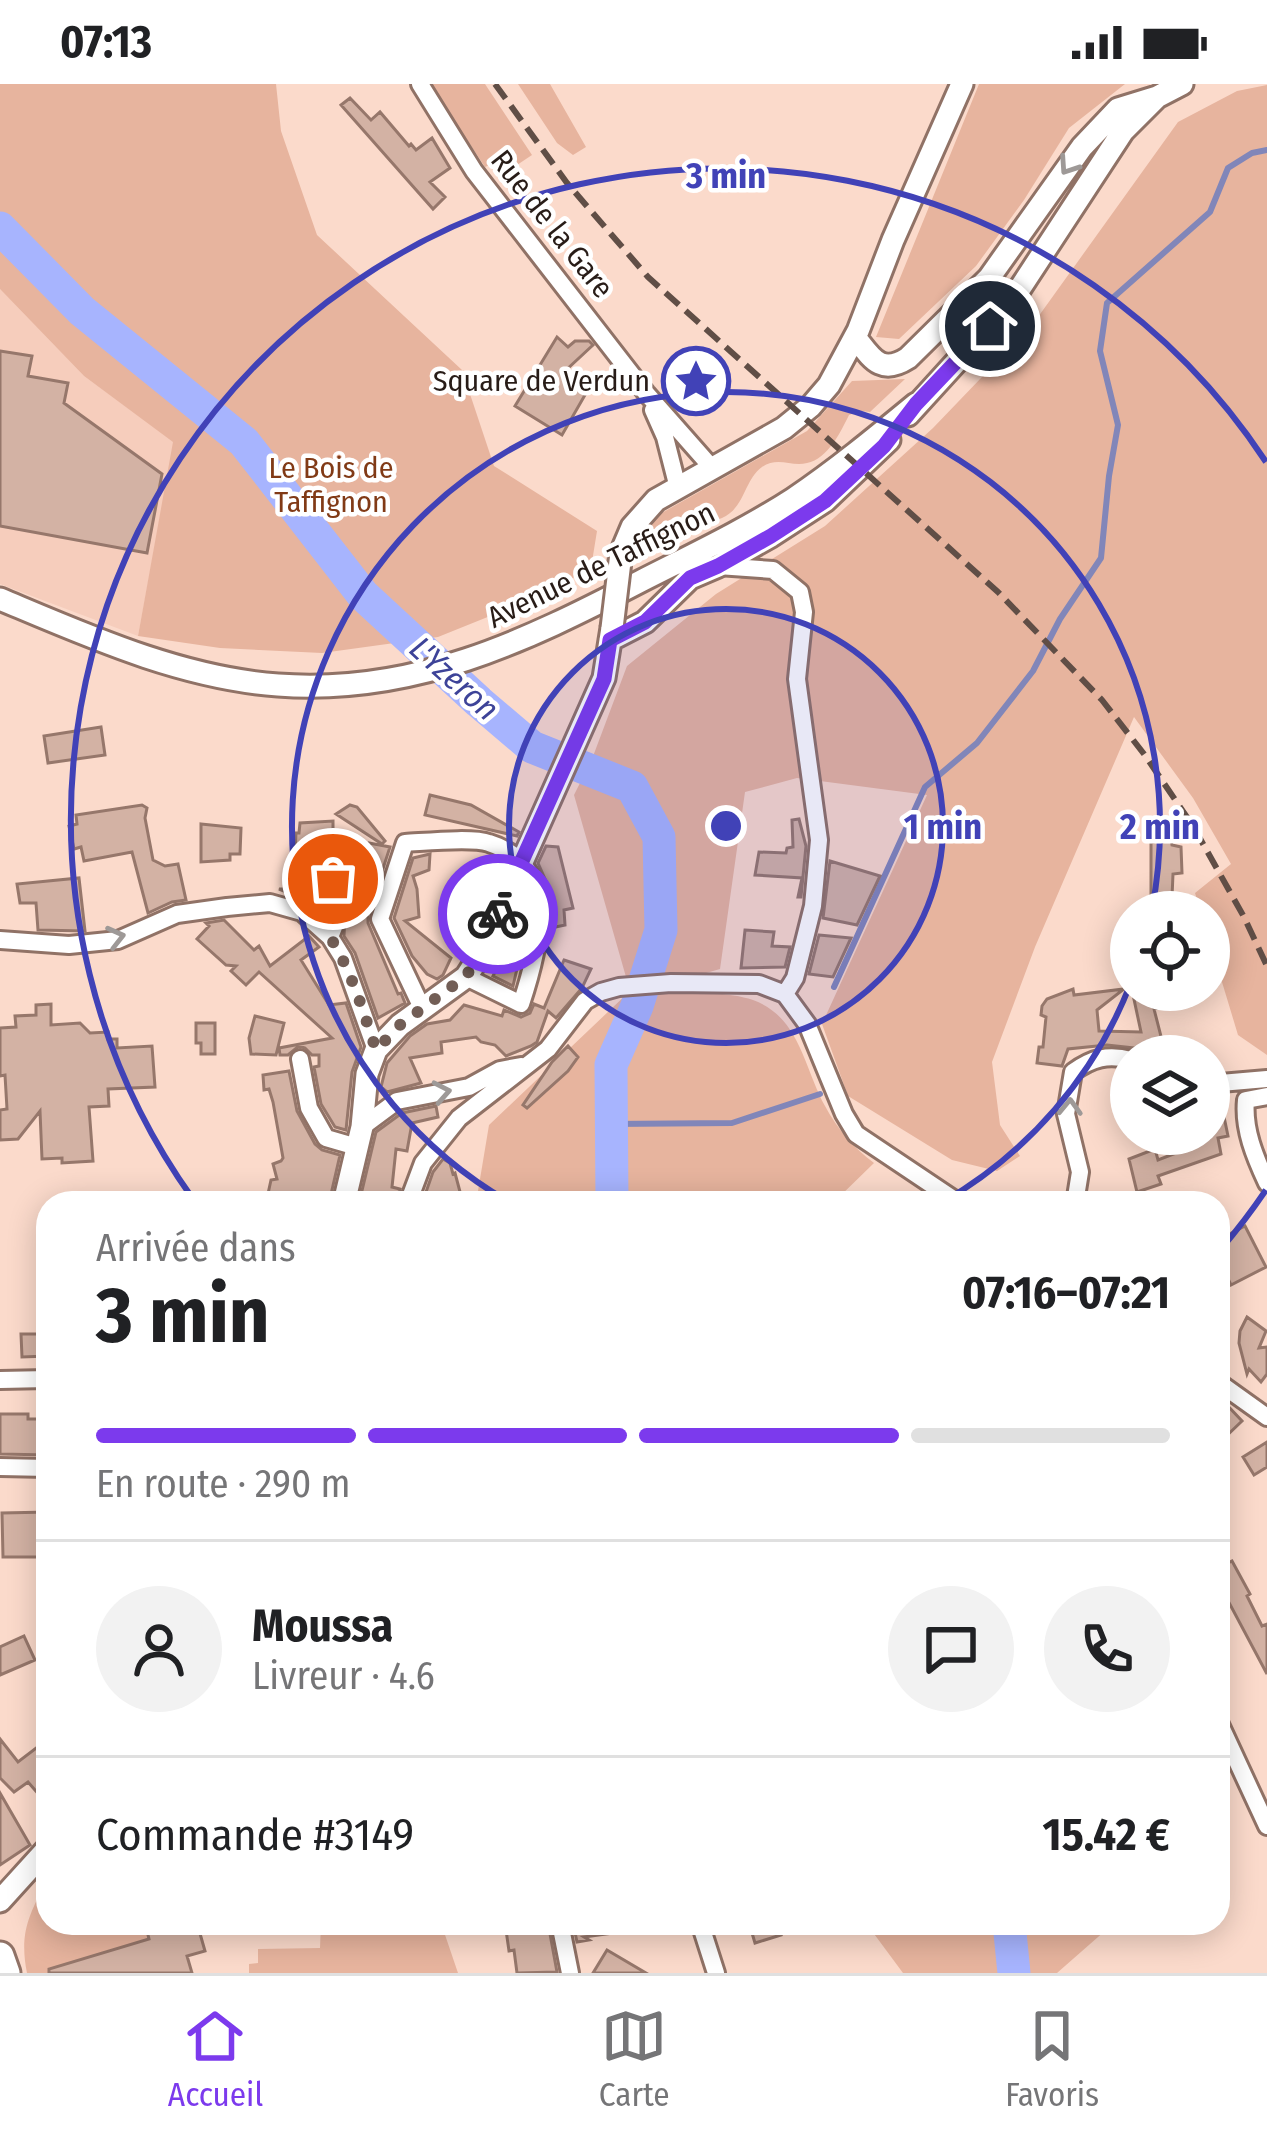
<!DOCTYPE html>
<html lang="fr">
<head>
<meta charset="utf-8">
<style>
	:root { --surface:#fff; --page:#f2f2f2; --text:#202124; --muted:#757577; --line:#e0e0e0; --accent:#7c3aed }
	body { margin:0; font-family:"Fira Sans Condensed",sans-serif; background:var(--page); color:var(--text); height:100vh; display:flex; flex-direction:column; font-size:45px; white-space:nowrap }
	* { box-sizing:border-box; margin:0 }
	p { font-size:39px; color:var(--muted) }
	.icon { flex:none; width:66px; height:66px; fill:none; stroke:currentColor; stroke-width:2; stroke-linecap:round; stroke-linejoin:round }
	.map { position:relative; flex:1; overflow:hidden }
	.panel { position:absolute; left:36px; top:1107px; width:1194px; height:744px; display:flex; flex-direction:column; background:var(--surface); border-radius:36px; box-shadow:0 6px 30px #0003 }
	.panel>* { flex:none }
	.controls { position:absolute; left:1110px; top:807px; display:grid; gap:24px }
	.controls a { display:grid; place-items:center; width:120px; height:120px; border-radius:50%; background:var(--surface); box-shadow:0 6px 30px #0003; font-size:60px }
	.pin { position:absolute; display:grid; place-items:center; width:102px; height:102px; color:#fff; margin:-51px; border:6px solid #fff; border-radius:50%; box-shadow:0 3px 12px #0007 }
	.courier { position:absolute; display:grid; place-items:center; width:120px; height:120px; margin:-60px; border:9px solid #7c3aed; border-radius:50%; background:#fff; color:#222; box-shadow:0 3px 15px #0007 }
	.summary em { font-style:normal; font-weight:700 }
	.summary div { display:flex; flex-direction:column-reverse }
	.summary { display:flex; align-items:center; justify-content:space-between; height:204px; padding:0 60px }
	h1 { font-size:78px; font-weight:700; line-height:90px }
	.bar { display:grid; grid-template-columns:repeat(4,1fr); gap:18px 12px; align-content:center; height:144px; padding:0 60px }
	.bar i { height:15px; border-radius:9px; background:var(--line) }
	.bar .selected { background:var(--accent) }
	.bar p { grid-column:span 4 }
	.line { display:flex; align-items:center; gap:30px; padding:0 60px; border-top:3px solid var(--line) }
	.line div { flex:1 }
	.round { display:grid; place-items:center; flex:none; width:126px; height:126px; border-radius:63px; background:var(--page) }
	.status { display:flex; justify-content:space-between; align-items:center; height:84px; padding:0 60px; background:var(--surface); direction:ltr }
	.status svg { height:33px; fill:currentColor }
	.dock { display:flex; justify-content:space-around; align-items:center; height:168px; border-top:3px solid var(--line); background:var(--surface); font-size:33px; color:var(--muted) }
	.dock a { display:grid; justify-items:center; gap:6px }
	.dock .selected { color:var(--accent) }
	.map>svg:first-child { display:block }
</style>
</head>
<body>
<div class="status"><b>07:13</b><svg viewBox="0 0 49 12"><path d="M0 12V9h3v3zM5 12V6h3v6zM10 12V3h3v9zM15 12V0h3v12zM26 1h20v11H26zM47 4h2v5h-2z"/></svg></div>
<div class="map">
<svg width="1267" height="1889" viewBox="0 0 1267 1889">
	<rect width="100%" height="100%" fill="#fbdacb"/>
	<!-- built -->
	<path fill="#f6cdbc" d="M 0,205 L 84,292 L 174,358 L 138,552 L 0,500 Z"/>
	<!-- green -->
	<path fill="#e7b49e" d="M 0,0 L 276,0 L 281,47 L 317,151 L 462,286 L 494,382 L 597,447 L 591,484 L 542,511 L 438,553 L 322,569 L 220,564 L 138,552 L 173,358 L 84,292 L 0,205 Z
		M 430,0 L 485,0 L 532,71 L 505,89 L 497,78 L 485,83 Z
		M 518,0 L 550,0 L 586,63 L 573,71 L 557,59 Z
		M 979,0 L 1125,0 L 1069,44 L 1024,116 L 976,182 L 899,255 L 876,253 Z
		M 1267,1 L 1267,971 L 1238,951 L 1209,855 L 1209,828 L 1201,828 L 1195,809 L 1231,780 L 1193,714 L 1134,633 L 1035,863 L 992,978 L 1000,1041 L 1020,1072 L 997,1087 L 952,1076 L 848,1012 L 822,940 L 927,711 L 797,694 L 745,708 L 720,885 L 671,899 L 668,906 C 693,909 730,908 753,916 C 800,933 804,984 825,1022 C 838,1046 853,1063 874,1079 L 833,1119 L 476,1119 L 489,1041 L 630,907 L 574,711 L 592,675 L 627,582 L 716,510 L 825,442 L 933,344 L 1033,240 L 1178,38 L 1237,7 Z
		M 905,295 L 870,328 L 860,327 L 849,331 C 841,347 828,375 807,379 C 791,383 778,372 762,383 C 744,396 745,424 722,434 C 690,447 677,421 644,454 L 649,442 L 660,430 L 807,347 L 852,297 Z
		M 48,1795 L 48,1839 L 145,1839 L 149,1855 L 55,1884 L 55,1889 L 27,1889 C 19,1849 29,1830 48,1795 Z
		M 321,1839 L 441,1839 L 458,1889 L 249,1889 L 249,1880 L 258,1879 L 258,1865 L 320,1864 Z
		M 866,1839 L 1114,1839 L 1057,1889 L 903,1889 Z"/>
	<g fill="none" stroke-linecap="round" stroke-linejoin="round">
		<!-- stream -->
		<path stroke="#8186b9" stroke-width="6" d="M 834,903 L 925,703 L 977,659 L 1033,587 L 1060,535 L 1101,474 L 1109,392 L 1118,341 L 1100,267 L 1107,219 L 1210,128 L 1228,84 L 1252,69 L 1267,66
			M 611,1040 L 732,1039 L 820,1010"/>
		<!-- river -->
		<path stroke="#a7b4fe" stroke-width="33" d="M 0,144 L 82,227 L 244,358 L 363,511 L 479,618 L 532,663 L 632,703 L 659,753 L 661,846 L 637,922 L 611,981 L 612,1119
			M 1009,1839 L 1014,1889"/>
	</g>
	<!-- building -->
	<path fill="#d3b2a4" stroke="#96776b" stroke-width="3" d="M 350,14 L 371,36 L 380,28 L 409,62 L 411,60 L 416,66 L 432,54 L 450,84 L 430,98 L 445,113 L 433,125 L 341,21 Z
		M 557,253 L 568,263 L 575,257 L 589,257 L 593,261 L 564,288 L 589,304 L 562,351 L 515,322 Z
		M 0,267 L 32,272 L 28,292 L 68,299 L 64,319 L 162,390 L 147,469 L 0,442 Z
		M 101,643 L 105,671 L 48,679 L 44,652 Z
		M 430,711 L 471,721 L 519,748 L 517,752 L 425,731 Z
		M 142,721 L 147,724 L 145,734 L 153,776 L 165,782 L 178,780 L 186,816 L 172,818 L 148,829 L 132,768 L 84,777 L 81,763 L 74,765 L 69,742 L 77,740 L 76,731 Z
		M 350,721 L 357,723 L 385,757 L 382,760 L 336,730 Z
		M 799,735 L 806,762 L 801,813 L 798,813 L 802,794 L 755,791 L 759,768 L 786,769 L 787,764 L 793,763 L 792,736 Z
		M 333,737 L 333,749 L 329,755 L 320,793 L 321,828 L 306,816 L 279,805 L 306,805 L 307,770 L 295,770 L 296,749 L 299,749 L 300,739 Z
		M 201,740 L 241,744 L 240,770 L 230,770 L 230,776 L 201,778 Z
		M 1170,748 L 1172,761 L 1181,763 L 1182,789 L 1173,790 L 1172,813 L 1151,817 L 1151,751 Z
		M 369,759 L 390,763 L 368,831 L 368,839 L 398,910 L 401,909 L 405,919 L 378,934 L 355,869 L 344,852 L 347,789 L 360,788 Z
		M 546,762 L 558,763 L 573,824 L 564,826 L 565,841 L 551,844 L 549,804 L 538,779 Z
		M 430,770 L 429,786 L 413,792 L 417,805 L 419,833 L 405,837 L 451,874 L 443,891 L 437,895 L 427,890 L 412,872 L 394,834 L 413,774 Z
		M 830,777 L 880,792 L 857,841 L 823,834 Z
		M 79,794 L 85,847 L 38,846 L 36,819 L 20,819 L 17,800 Z
		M 522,814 L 526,828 L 525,850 L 513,902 L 493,892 L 496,886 L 490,884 Z
		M 224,836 L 254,866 L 259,862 L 270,882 L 309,852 L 319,863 L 301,876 L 329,921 L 346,919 L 361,963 L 352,988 L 346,1046 L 335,1043 L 321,1020 L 314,983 L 319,982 L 319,971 L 312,971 L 305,964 L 299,962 L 288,971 L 280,971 L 279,964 L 332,954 L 259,888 L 246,901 L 231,887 L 236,882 L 226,881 L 197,855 L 209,842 L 206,839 Z
		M 745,846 L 774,848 L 772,862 L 790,863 L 785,883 L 741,884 Z
		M 819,851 L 851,854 L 833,893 L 809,890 Z
		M 564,876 L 591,885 L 582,904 L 556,934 L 548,927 L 537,958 L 531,962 L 506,972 L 495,961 L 481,958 L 476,953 L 441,958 L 442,969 L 410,974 L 421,999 L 387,1008 L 381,1003 L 387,979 L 410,952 L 427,940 L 450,936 L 464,921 L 502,932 L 504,926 L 521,933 L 530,929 L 534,920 L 544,924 Z
		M 1073,905 L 1074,911 L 1124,905 L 1097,926 L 1099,947 L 1141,948 L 1132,906 L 1175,906 L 1177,920 L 1154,925 L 1166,972 L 1151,972 L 1134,964 L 1107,961 L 1068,965 L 1062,982 L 1037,979 L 1039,963 L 1043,963 L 1046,933 L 1041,931 L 1042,922 L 1047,915 Z
		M 51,920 L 51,941 L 80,939 L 90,949 L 108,948 L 108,955 L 117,955 L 117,964 L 152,962 L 155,1003 L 108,1005 L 109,1022 L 89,1023 L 93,1077 L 62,1079 L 62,1074 L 42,1075 L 40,1027 L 18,1055 L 0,1056 L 0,1026 L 7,1025 L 5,991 L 0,992 L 0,944 L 16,943 L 15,932 L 36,931 L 36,921 Z
		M 255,932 L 284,939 L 276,971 L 251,970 L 249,954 Z
		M 196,939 L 215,939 L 215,970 L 201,970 L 201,959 L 196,959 Z
		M 568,962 L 578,973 L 568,987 L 527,1024 L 523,1021 L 552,978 Z
		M 289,987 L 297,1027 L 315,1060 L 322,1066 L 340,1071 L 329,1119 L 266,1119 L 271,1096 L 277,1095 L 273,1080 L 281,1077 L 283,1074 L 273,1018 L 269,1005 L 264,1006 L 263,991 Z
		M 436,1022 L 438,1033 L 412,1039 L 407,1067 L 396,1065 L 392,1103 L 400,1105 L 395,1119 L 373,1119 L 360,1115 L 376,1048 L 402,1029 Z
		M 1222,1023 L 1228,1052 L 1218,1054 L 1221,1070 L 1158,1092 L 1161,1100 L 1137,1108 L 1129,1075 L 1155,1065 L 1158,1076 L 1197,1061 L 1196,1056 L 1209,1054 L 1209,1026 Z
		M 443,1075 L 450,1079 L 453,1090 L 455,1089 L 463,1119 L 428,1119 L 426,1108 L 433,1088 Z
		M 1245,1142 L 1266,1183 L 1231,1201 L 1218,1174 L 1218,1156 Z
		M 1247,1233 L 1266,1247 L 1259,1264 L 1267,1263 L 1267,1290 L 1261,1298 L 1249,1285 L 1247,1290 L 1239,1259 L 1240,1247 Z
		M 21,1250 L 48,1250 L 48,1272 L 22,1273 Z
		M 1226,1320 L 1242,1337 L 1218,1360 L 1218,1327 Z
		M 0,1330 L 28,1330 L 28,1335 L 39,1335 L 40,1344 L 48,1343 L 48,1371 L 0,1370 Z
		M 1267,1358 L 1267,1383 L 1254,1391 L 1243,1373 Z
		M 48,1428 L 48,1473 L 3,1473 L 2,1429 Z
		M 1232,1477 L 1250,1510 L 1247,1512 L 1262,1542 L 1267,1540 L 1267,1590 L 1218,1498 L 1218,1484 Z
		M 24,1552 L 35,1576 L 0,1591 L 0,1563 Z
		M 0,1655 L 18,1678 L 48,1655 L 48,1721 L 28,1698 L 14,1708 L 0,1694 Z
		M 0,1709 L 30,1761 L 0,1781 Z
		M 145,1839 L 197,1839 L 205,1867 L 187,1872 L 192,1889 L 49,1889 L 49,1885 L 149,1855 Z
		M 505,1839 L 548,1839 L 557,1888 L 517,1889 L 514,1866 L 509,1867 Z
		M 573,1839 L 620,1839 L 621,1848 L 584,1853 L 589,1856 L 577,1858 Z
		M 749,1839 L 777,1839 L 781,1851 L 755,1859 Z
		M 607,1866 L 646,1889 L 593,1889 Z"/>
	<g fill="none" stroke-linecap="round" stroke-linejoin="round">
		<!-- minor casing -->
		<g stroke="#907266" stroke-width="22">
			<path id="minor" d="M 420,0 L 474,87 L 646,309 L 713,385
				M 653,326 L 665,353 L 678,404
				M 718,482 L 773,486 L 800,508 L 804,528 L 797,595 L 819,756 L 813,822 L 795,894 L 785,910
				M 330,853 L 334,843 L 333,795 L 341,758
				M 0,856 L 69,861 L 118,856 L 177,830 L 227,823 L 270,819 L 302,828 L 330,853 L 343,874 L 376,966
				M 423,926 L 380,835 L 405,759 C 425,758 472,753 489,759 C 562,782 539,866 521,920 L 466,893
				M 300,975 L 309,1024 L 326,1054 L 357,1063
				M 1209,1000 L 1267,995
				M 1267,1012 L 1246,1016 C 1243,1045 1255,1073 1267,1099
				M 362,1043 L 397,1017 L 469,1003 L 500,986 L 521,982
				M 408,1119 L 423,1079 L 459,1034 L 548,965 L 585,917 L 601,908 L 619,903 L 671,899 L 759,900 L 785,910 L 807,940 L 844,1030 L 856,1050 L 959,1119
				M 1075,1119 L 1080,1088 L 1066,1030 L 1073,988 C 1092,974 1108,970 1131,976
				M 0,1296 L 48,1295
				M 1218,1298 L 1267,1333
				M 0,1383 L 48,1384
				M 1218,1636 L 1267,1742
				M 560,1839 L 570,1889
				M 700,1839 L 716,1889"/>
		</g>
		<!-- tertiary casing -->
		<g stroke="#907266" stroke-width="27">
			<path id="tertiary" d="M 855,253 C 871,273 880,292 908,274 L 989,194 L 1082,63 L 1118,25 L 1157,13 L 1182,0
				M 908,331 L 1011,218 L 1123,47 L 1157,13
				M 621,469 L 632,443 L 656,416 L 784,344 L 811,322 L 829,301 L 858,247 L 893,156 L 962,0
				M 0,515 C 88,552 181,594 278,601 C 413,611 524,558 641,497 C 692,471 745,446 793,415 C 836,386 876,353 916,320
				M 610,556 L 645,538 L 690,494 L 718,482 L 771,452 L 825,417 L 889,356
				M 344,1119 L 362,1043 L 367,990 L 376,966 L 400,941 L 466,893 L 481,870 L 604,594 L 612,544
				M 0,1817 L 48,1764"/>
		</g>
		<!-- primary casing -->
		<g stroke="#907266" stroke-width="33">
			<path id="primary" d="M 0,1872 L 6,1889"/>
		</g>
		<!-- minor -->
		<use href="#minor" stroke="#fff" stroke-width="16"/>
		<!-- tertiary -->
		<use href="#tertiary" stroke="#fff" stroke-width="21"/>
		<!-- primary -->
		<use href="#primary" stroke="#fff" stroke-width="27"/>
		<!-- rail -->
		<path stroke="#604e46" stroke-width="6" stroke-dasharray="18 9" stroke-linecap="butt" d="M 495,0 L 567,99 L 648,193 L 998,508 L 1102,616 L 1144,670 L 1193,742 L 1244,833 L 1267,882"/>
		<!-- tertiary-bridge casing -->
		<g stroke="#907266" stroke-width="27" stroke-linecap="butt">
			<path id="tertiary-bridge" d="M 612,544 L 621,469"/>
		</g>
		<!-- tertiary-bridge -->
		<use href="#tertiary-bridge" stroke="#fff" stroke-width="21"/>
	</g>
	<!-- one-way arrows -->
	<defs><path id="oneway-chevron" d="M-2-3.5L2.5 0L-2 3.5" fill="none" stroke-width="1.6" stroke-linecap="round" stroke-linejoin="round" transform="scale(3)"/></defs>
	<g stroke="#9e9997">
		<use href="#oneway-chevron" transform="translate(1068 82) rotate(124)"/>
		<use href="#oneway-chevron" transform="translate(116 853) rotate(-14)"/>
		<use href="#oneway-chevron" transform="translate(442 1008) rotate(-11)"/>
		<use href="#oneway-chevron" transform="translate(1070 1023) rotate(-88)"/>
	</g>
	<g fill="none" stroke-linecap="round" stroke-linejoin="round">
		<!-- done -->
		<path stroke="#725e56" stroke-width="12" stroke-dasharray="0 21.6" d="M 333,795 L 334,843 L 330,853 C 352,888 363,927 376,966 L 400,941 L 466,892 L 481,869 L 498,830"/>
		<!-- route -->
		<path stroke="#7c3aed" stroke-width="15" d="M 498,830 L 604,595 L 610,556 L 645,538 L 690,494 L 718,482 L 771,452 L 825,417 L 884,362 L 916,320 L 990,242"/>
	</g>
	<!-- distance rings -->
	<circle cx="726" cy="742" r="217" fill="#4142b7" fill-opacity=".12"/>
	<g fill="none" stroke="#4142b7" stroke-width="6">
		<circle cx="726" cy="742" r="217"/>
		<path d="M1130 901A434 434 0 0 1 943 1118M509 1118A434 434 0 1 1 1152 825"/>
		<path d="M1266 1106A651 651 0 0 1 1221 1165M193 1115A651 651 0 1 1 1266 378"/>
	</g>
	<!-- icons -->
	<defs>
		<g id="sight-ring" transform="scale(3.45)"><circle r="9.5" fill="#fff" stroke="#4142b7" stroke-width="1.5"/><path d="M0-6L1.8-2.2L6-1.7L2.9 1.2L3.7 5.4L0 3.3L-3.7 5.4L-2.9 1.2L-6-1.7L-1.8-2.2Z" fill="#4142b7"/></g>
	</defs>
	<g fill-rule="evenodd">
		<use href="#sight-ring" x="696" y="297"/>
	</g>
	<g text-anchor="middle" stroke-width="9" stroke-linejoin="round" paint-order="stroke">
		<!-- street labels -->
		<g font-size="30" fill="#281c17" stroke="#fff">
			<text transform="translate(552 140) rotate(52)" y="10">Rue de la Gare</text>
			<text transform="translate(601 481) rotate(-26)" y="10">Avenue de Taffignon</text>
		</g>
		<!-- poi labels -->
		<g font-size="30" fill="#281c17" stroke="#fff" text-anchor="end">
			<text x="650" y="307">Square de Verdun</text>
		</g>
		<!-- park labels -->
		<g font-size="30" fill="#813a16" stroke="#fff">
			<text x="331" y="394">Le Bois de<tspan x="331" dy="34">Taffignon</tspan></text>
		</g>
		<!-- water labels -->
		<g font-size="33" font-style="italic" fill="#3d4398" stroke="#fff">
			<text transform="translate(455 594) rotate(42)" y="12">L'Yzeron</text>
		</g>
	</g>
	<circle cx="726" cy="742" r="18" fill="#4142b7" stroke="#fff" stroke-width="6"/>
	<g font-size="36" text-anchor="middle" font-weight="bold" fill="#4142b7" stroke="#fff" stroke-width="9" stroke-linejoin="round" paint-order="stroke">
		<text x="726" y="104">3 min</text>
		<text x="943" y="755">1 min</text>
		<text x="1160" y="755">2 min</text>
	</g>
</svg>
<div class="controls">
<a><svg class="icon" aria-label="locate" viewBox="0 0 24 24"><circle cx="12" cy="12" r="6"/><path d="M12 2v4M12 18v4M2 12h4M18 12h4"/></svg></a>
<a><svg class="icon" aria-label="layers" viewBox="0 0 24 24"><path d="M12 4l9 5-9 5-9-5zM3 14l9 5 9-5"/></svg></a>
</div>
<div class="pin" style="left:333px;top:795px;background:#ea580c"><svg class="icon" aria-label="bag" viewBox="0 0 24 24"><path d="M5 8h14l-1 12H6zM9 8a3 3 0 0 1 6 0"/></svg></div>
<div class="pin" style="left:990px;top:242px;background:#1f2937"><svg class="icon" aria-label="home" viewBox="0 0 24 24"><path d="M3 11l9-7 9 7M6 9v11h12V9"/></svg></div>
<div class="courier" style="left:498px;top:830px"><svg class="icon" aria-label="bike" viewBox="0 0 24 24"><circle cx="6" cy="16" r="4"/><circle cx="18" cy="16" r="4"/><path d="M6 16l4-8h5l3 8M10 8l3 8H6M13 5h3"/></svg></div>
<section class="panel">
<div class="summary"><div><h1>3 min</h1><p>Arrivée dans</p></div><em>07:16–07:21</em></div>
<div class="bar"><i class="selected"></i><i class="selected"></i><i class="selected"></i><i></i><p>En route · 290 m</p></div>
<div class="line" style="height:216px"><a class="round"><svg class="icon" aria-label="person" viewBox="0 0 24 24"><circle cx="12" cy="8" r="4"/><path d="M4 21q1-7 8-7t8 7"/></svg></a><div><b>Moussa</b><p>Livreur · 4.6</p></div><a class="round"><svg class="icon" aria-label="chat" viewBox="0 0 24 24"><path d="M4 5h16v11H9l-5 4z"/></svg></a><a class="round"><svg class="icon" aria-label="phone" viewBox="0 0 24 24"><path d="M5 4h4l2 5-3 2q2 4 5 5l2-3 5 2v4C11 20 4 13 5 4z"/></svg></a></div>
<div class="line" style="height:156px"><div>Commande #3149</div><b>15.42 €</b></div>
</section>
</div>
<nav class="dock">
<a class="selected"><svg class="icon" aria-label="home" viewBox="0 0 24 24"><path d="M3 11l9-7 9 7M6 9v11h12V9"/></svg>Accueil</a>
<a><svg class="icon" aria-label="map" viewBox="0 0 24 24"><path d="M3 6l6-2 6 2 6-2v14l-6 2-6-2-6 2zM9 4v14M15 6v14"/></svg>Carte</a>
<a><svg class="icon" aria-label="saved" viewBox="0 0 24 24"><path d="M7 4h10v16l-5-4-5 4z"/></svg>Favoris</a>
</nav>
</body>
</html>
